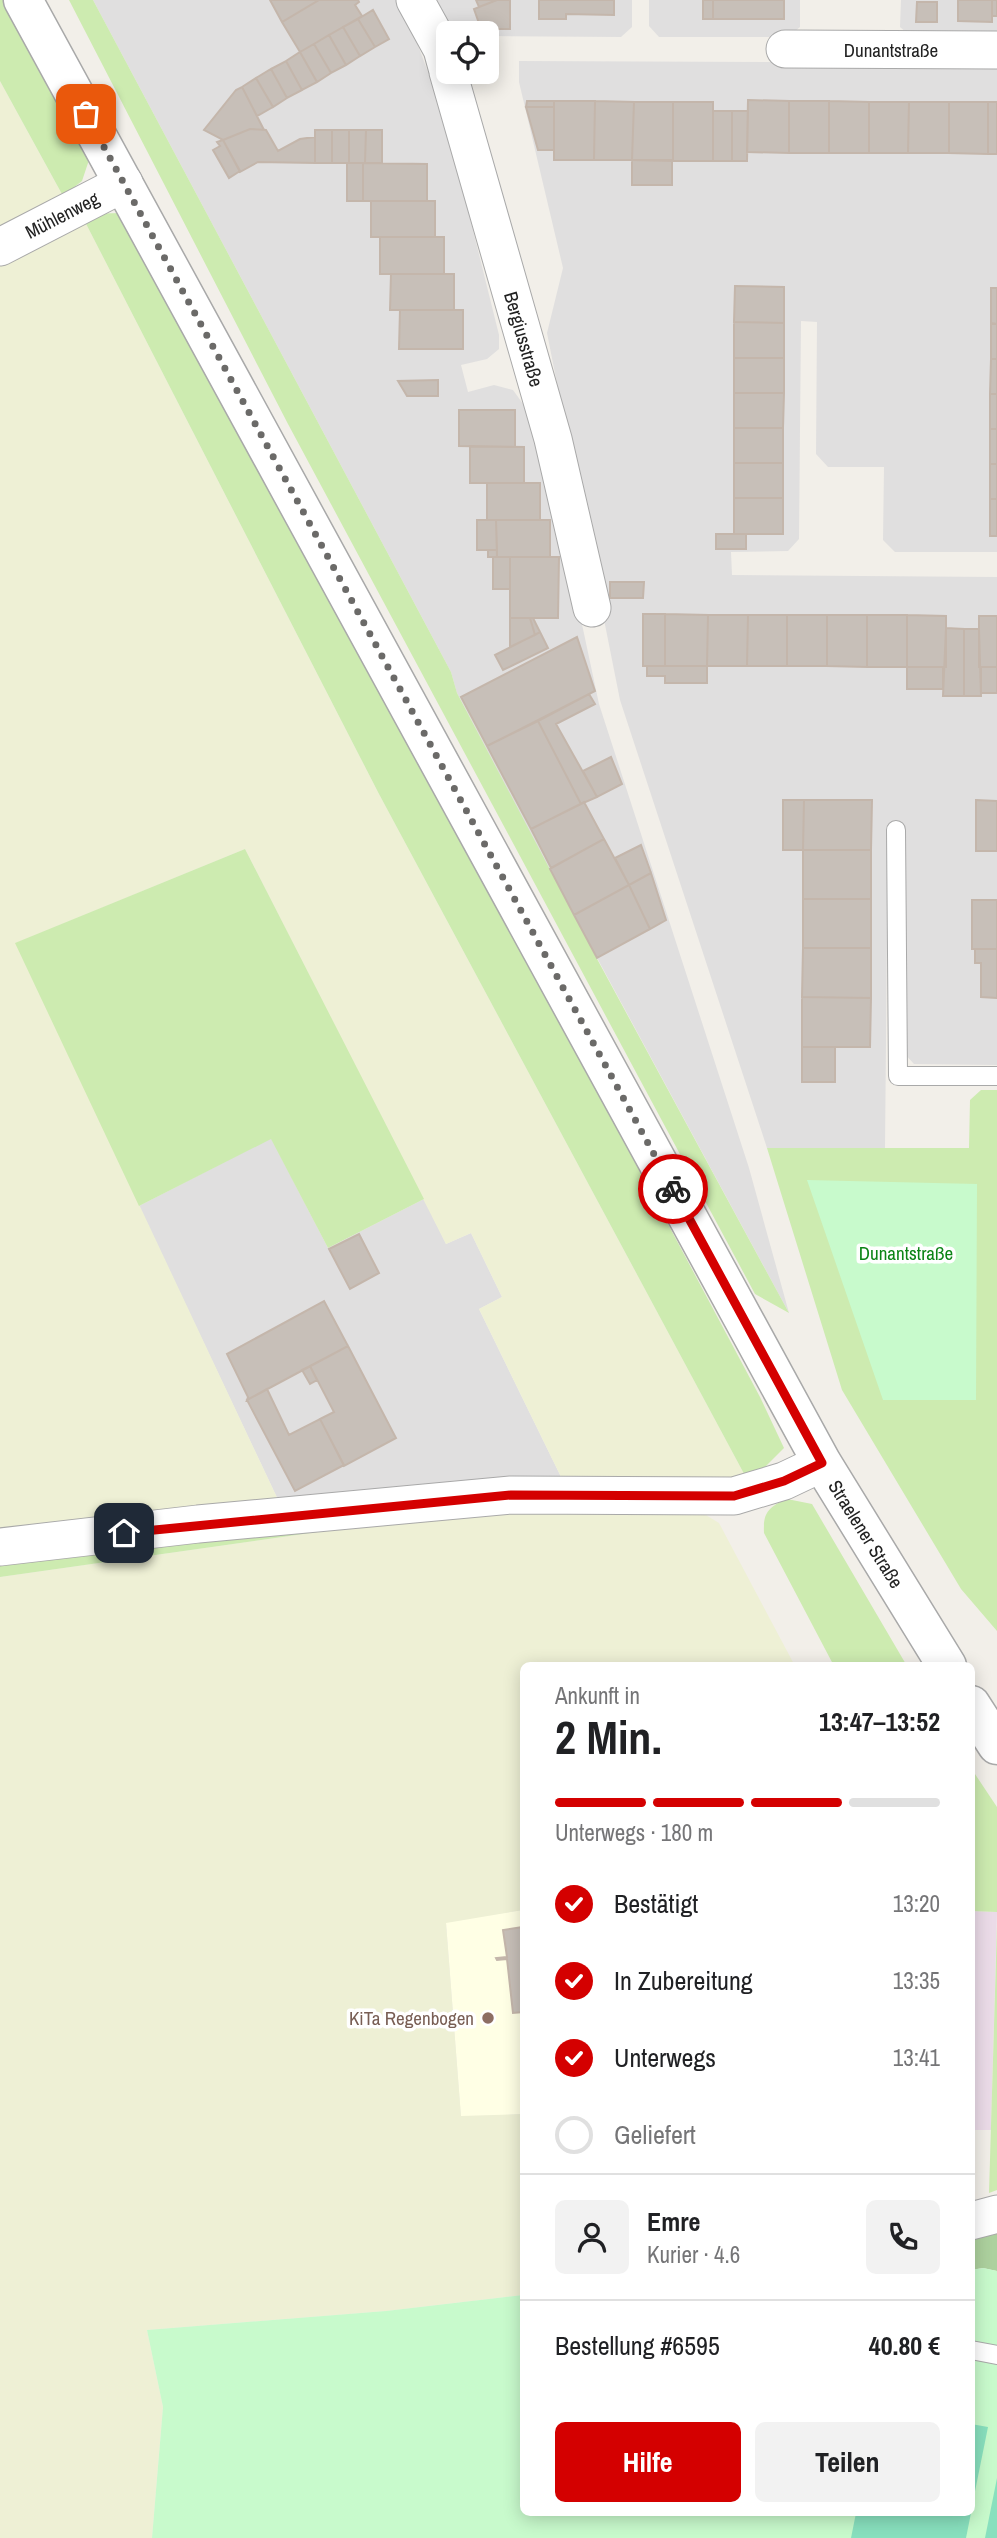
<!DOCTYPE html>
<html lang="de">
<head>
<meta charset="utf-8">
<style>
	:root { --surface:#fff; --page:#f2f2f2; --text:#202124; --muted:#757577; --line:#e0e0e0; --accent:#d40000 }
	body { margin:0; font-family:"Archivo Narrow",sans-serif; background:var(--page); color:var(--text); height:100vh; display:flex; flex-direction:column; font-size:26px; white-space:nowrap }
	* { box-sizing:border-box; margin:0 }
	p { font-size:23px; color:var(--muted) }
	.icon { flex:none; width:38px; height:38px; fill:none; stroke:currentColor; stroke-width:2; stroke-linecap:round; stroke-linejoin:round }
	.map { position:relative; flex:1; overflow:hidden }
	.drawer { position:absolute; left:520px; top:1662px; width:455px; height:854px; display:flex; flex-direction:column; background:var(--surface); border-radius:10px; box-shadow:0 4px 18px #0003 }
	.drawer>* { flex:none }
	.controls { position:absolute; left:436px; top:21px; display:grid; gap:14px }
	.controls a { display:grid; place-items:center; width:63px; height:63px; border-radius:10px; background:var(--surface); box-shadow:0 4px 18px #0003; font-size:35px }
	.pin { position:absolute; display:grid; place-items:center; width:60px; height:60px; color:#fff; margin:-30px; border-radius:14px; box-shadow:0 4px 10px #0006 }
	.courier { position:absolute; display:grid; place-items:center; width:70px; height:70px; margin:-35px; border:5px solid #d40000; border-radius:50%; background:#fff; color:#222; box-shadow:0 2px 9px #0007 }
	.summary em { font-style:normal; font-weight:700 }
	.summary div { display:flex; flex-direction:column-reverse }
	.summary { display:flex; align-items:center; justify-content:space-between; height:119px; padding:0 35px }
	h1 { font-size:46px; font-weight:700; line-height:52px }
	.bar { display:grid; grid-template-columns:repeat(4,1fr); gap:10px 7px; align-content:center; height:84px; padding:0 35px }
	.bar i { height:9px; border-radius:5px; background:var(--line) }
	.bar .active { background:var(--accent) }
	.bar p { grid-column:span 4 }
	.line { display:flex; align-items:center; gap:18px; padding:0 35px; border-top:2px solid var(--line) }
	.line div { flex:1 }
	.round { display:grid; place-items:center; flex:none; width:74px; height:74px; border-radius:10px; background:var(--page) }
	ol { padding:0 35px; list-style:none }
	li { display:flex; align-items:center; gap:21px; height:77px }
	li p { margin-inline-start:auto }
	li .icon { padding:7px; border-radius:50%; background:var(--accent); color:#fff; stroke-width:4 }
	li:last-child { color:var(--muted) }
	li i { width:38px; height:38px; border:4px solid var(--line); border-radius:50% }
	.primary-button { display:flex; gap:14px; margin-top:auto; padding:14px 35px }
	.primary-button a { flex:1; height:80px; border-radius:10px; background:var(--accent); color:#fff; font-size:28px; font-weight:700; line-height:80px; text-align:center }
	.primary-button a+a { background:var(--page); color:var(--text) }
	.map>svg:first-child { display:block }
</style>
</head>
<body>
<div class="map">
<svg width="997" height="2538" viewBox="0 0 997 2538">
	<rect width="100%" height="100%" fill="#f2efe9"/>
	<!-- residential -->
	<path fill="#e0dfdf" d="M 93,0 L 396,0 L 412,29 L 446,121 L 499,335 L 499,349 L 487,359 L 461,365 L 468,392 L 494,385 L 513,390 L 526,408 L 536,448 L 544,446 L 599,704 L 749,1168 L 789,1313 L 549,869 L 457,693 L 451,672 Z
		M 432,0 L 632,0 L 632,27 L 621,37 L 487,36 L 486,33 L 448,33 Z
		M 649,0 L 800,0 L 800,27 L 788,37 L 659,37 L 649,26 Z
		M 901,0 L 997,0 L 997,39 L 913,38 L 900,27 Z
		M 519,61 L 997,63 L 997,552 L 895,552 L 883,540 L 884,467 L 828,467 L 816,454 L 817,322 L 801,321 L 799,539 L 788,551 L 731,552 L 732,575 L 997,577 L 997,1065 L 914,1064 L 903,1052 L 888,834 L 885,1148 L 767,1148 L 620,700 L 547,333 L 563,268 L 519,82 Z
		M 271,1138 L 328,1248 L 424,1199 L 446,1244 L 471,1233 L 502,1297 L 479,1309 L 563,1481 L 281,1506 L 139,1206 Z"/>
	<!-- industrial -->
	<path fill="#ebdbe8" d="M 971,1911 L 997,1912 L 991,2130 L 971,2130 Z"/>
	<!-- education -->
	<path fill="#ffffe5" d="M 523,1910 L 523,2114 L 461,2117 L 446,1922 Z"/>
	<!-- farmland -->
	<path fill="#eef0d5" d="M 0,81 L 64,198 L 0,235 Z
		M 81,214 L 379,794 L 749,1483 L 563,1481 L 479,1309 L 502,1297 L 471,1233 L 446,1244 L 245,849 L 16,943 L 281,1506 L 0,1535 L 0,254 Z
		M 691,1506 L 719,1523 L 795,1666 L 523,1666 L 523,1910 L 446,1923 L 461,2116 L 523,2114 L 523,2295 L 386,2311 L 147,2330 L 163,2407 L 152,2538 L 0,2538 L 0,1577 L 430,1516 Z"/>
	<!-- grass -->
	<path fill="#cdebb0" d="M 0,0 L 13,0 L 92,151 L 82,181 L 63,196 L 0,81 Z
		M 69,0 L 93,0 L 451,672 L 457,693 L 596,957 L 789,1313 L 755,1294 L 288,424 Z
		M 122,213 L 414,747 L 760,1397 L 784,1448 L 749,1483 L 379,794 L 81,214 Z
		M 245,849 L 424,1199 L 328,1248 L 271,1139 L 139,1206 L 15,943 Z
		M 981,1090 L 997,1090 L 997,1631 L 961,1589 L 842,1390 L 767,1148 L 969,1148 L 970,1100 Z
		M 787,1499 L 812,1504 L 907,1666 L 834,1666 L 764,1533 C 763,1513 768,1507 787,1499 Z
		M 430,1516 L 0,1577 L 0,1560 Z
		M 971,1768 L 997,1807 L 997,1912 L 971,1911 Z
		M 997,1925 L 997,2190 L 989,2193 Z"/>
	<!-- forest -->
	<path fill="#add19e" d="M 997,2232 L 997,2271 L 983,2268 L 971,2270 L 971,2238 Z"/>
	<!-- park -->
	<path fill="#c8facc" d="M 807,1180 L 977,1184 L 976,1400 L 883,1400 Z
		M 983,2268 L 997,2271 L 997,2538 L 152,2538 L 163,2407 L 147,2330 L 386,2311 L 523,2295 L 523,2513 L 971,2513 L 971,2270 Z"/>
	<!-- pitch -->
	<path fill="#88e0be" d="M 971,2424 L 988,2427 L 971,2511 Z
		M 997,2478 L 997,2538 L 985,2538 Z
		M 856,2513 L 971,2513 L 966,2538 L 851,2538 Z"/>
	<!-- building -->
	<path fill="#c7bfb8" stroke="#c4b6ab" stroke-width="2" d="M 270,0 L 319,0 L 282,22 Z
		M 319,0 L 358,0 L 359,2 L 355,5 L 362,16 L 300,52 L 282,22 Z
		M 476,0 L 497,0 L 479,7 Z
		M 497,0 L 510,0 L 510,29 L 481,29 L 474,9 Z
		M 539,0 L 614,0 L 614,15 L 566,14 L 566,19 L 539,19 Z
		M 703,0 L 713,0 L 713,19 L 703,19 Z
		M 713,0 L 784,0 L 784,19 L 713,19 Z
		M 958,0 L 992,0 L 992,22 L 958,21 Z
		M 992,0 L 997,0 L 997,16 L 992,16 Z
		M 917,2 L 937,2 L 937,22 L 916,22 Z
		M 373,10 L 389,39 L 375,47 L 358,19 Z
		M 358,19 L 375,47 L 360,56 L 343,27 Z
		M 343,27 L 360,56 L 346,65 L 329,35 Z
		M 329,35 L 346,65 L 331,73 L 314,44 Z
		M 314,44 L 331,73 L 317,82 L 300,52 Z
		M 300,52 L 317,82 L 302,90 L 286,61 Z
		M 286,61 L 302,90 L 287,98 L 271,69 Z
		M 271,69 L 287,98 L 273,107 L 256,78 Z
		M 256,78 L 273,107 L 257,116 L 242,87 Z
		M 242,87 L 264,130 L 250,129 L 223,140 L 204,130 L 236,90 Z
		M 748,100 L 789,101 L 789,153 L 747,152 Z
		M 527,101 L 554,101 L 554,107 L 526,107 Z
		M 554,101 L 595,101 L 594,160 L 554,160 Z
		M 595,101 L 634,102 L 632,160 L 594,160 Z
		M 789,101 L 829,101 L 829,153 L 789,153 Z
		M 829,101 L 869,102 L 869,153 L 829,153 Z
		M 634,102 L 673,102 L 673,161 L 632,160 Z
		M 673,102 L 713,102 L 713,161 L 673,161 Z
		M 869,102 L 909,102 L 908,153 L 869,153 Z
		M 909,102 L 949,102 L 949,153 L 908,153 Z
		M 949,102 L 988,102 L 988,154 L 949,153 Z
		M 988,102 L 997,102 L 997,154 L 988,154 Z
		M 526,107 L 554,107 L 554,150 L 538,150 Z
		M 713,111 L 732,111 L 732,161 L 713,161 Z
		M 732,111 L 748,111 L 747,161 L 732,161 Z
		M 250,129 L 266,130 L 278,151 L 300,139 L 315,137 L 315,163 L 258,162 L 240,172 L 223,140 Z
		M 315,130 L 332,130 L 332,163 L 315,163 Z
		M 332,130 L 349,130 L 349,163 L 332,163 Z
		M 349,130 L 366,130 L 365,163 L 349,163 Z
		M 366,130 L 382,130 L 382,163 L 365,163 Z
		M 223,140 L 240,171 L 229,178 L 213,150 L 220,146 L 217,142 Z
		M 632,160 L 672,160 L 672,185 L 632,185 Z
		M 347,163 L 363,163 L 363,201 L 347,201 Z
		M 363,163 L 427,164 L 427,201 L 363,201 Z
		M 371,201 L 435,201 L 435,237 L 371,237 Z
		M 380,237 L 444,237 L 444,274 L 380,274 Z
		M 391,274 L 454,274 L 454,310 L 390,310 Z
		M 735,286 L 784,287 L 784,323 L 734,322 Z
		M 991,288 L 997,288 L 997,324 L 991,323 Z
		M 400,310 L 463,310 L 463,349 L 399,349 Z
		M 734,322 L 784,323 L 784,358 L 734,358 Z
		M 991,323 L 997,324 L 997,359 L 991,359 Z
		M 734,358 L 784,358 L 784,393 L 734,393 Z
		M 991,359 L 997,359 L 997,394 L 990,394 Z
		M 438,380 L 438,396 L 407,396 L 398,381 Z
		M 734,393 L 784,393 L 783,428 L 734,428 Z
		M 990,394 L 997,394 L 997,429 L 990,429 Z
		M 459,410 L 515,410 L 515,447 L 459,446 Z
		M 734,428 L 783,428 L 783,463 L 734,463 Z
		M 990,429 L 997,429 L 997,464 L 990,464 Z
		M 470,446 L 524,447 L 524,483 L 470,483 Z
		M 734,463 L 783,463 L 783,498 L 734,498 Z
		M 990,464 L 997,464 L 997,499 L 990,499 Z
		M 487,483 L 540,483 L 540,520 L 487,520 Z
		M 734,498 L 783,498 L 783,534 L 734,534 Z
		M 990,499 L 997,499 L 997,536 L 990,536 Z
		M 477,520 L 496,520 L 497,550 L 477,550 Z
		M 496,520 L 550,520 L 550,557 L 497,557 Z
		M 716,534 L 746,534 L 746,549 L 716,549 Z
		M 488,550 L 497,550 L 497,557 L 488,557 Z
		M 493,557 L 510,557 L 510,589 L 493,589 Z
		M 510,557 L 559,557 L 558,618 L 510,618 Z
		M 610,582 L 644,582 L 643,598 L 610,598 Z
		M 643,614 L 665,614 L 665,666 L 643,666 Z
		M 665,614 L 708,615 L 707,666 L 665,666 Z
		M 708,615 L 748,615 L 747,666 L 707,666 Z
		M 748,615 L 787,615 L 787,666 L 747,666 Z
		M 787,615 L 827,615 L 827,666 L 787,666 Z
		M 827,615 L 867,615 L 867,667 L 827,666 Z
		M 867,615 L 907,615 L 907,667 L 867,667 Z
		M 907,615 L 946,616 L 946,667 L 907,667 Z
		M 979,616 L 997,616 L 997,667 L 979,667 Z
		M 510,618 L 530,618 L 535,635 L 510,647 Z
		M 530,618 L 533,618 L 540,632 L 535,635 Z
		M 946,628 L 964,629 L 964,696 L 943,696 Z
		M 964,629 L 979,629 L 981,696 L 964,696 Z
		M 540,632 L 548,648 L 503,670 L 495,655 Z
		M 577,637 L 595,691 L 487,746 L 461,697 Z
		M 647,666 L 707,666 L 707,683 L 665,683 L 665,676 L 647,676 Z
		M 907,667 L 943,667 L 943,689 L 907,689 Z
		M 981,667 L 997,667 L 997,693 L 981,693 Z
		M 589,694 L 595,704 L 556,724 L 597,797 L 581,804 L 538,721 Z
		M 538,721 L 581,804 L 531,829 L 487,746 Z
		M 611,757 L 622,784 L 597,797 L 583,771 Z
		M 783,800 L 804,800 L 803,850 L 783,850 Z
		M 804,800 L 872,800 L 871,850 L 803,850 Z
		M 976,800 L 997,801 L 997,851 L 976,851 Z
		M 584,802 L 604,839 L 551,868 L 531,829 Z
		M 604,839 L 629,885 L 574,915 L 550,869 Z
		M 641,845 L 651,873 L 629,885 L 615,858 Z
		M 803,850 L 871,850 L 871,899 L 803,899 Z
		M 651,873 L 666,920 L 650,929 L 629,885 Z
		M 629,885 L 650,929 L 597,958 L 574,915 Z
		M 803,899 L 871,899 L 871,948 L 803,948 Z
		M 972,900 L 997,900 L 997,949 L 972,949 Z
		M 803,948 L 871,948 L 871,998 L 802,997 Z
		M 975,949 L 997,949 L 997,998 L 981,997 L 981,963 L 975,963 Z
		M 802,997 L 871,998 L 870,1047 L 802,1047 Z
		M 802,1047 L 835,1047 L 835,1082 L 802,1082 Z
		M 359,1234 L 379,1273 L 350,1289 L 329,1249 Z
		M 324,1301 L 348,1346 L 247,1400 L 248,1397 L 227,1354 Z
		M 348,1346 L 396,1438 L 344,1466 L 320,1419 L 334,1412 L 310,1366 Z
		M 310,1366 L 317,1380 L 310,1384 L 302,1370 Z
		M 267,1389 L 289,1435 L 320,1419 L 344,1465 L 295,1491 L 247,1400 Z
		M 523,1927 L 523,2012 L 513,2013 L 507,1959 L 497,1960 L 496,1958 L 507,1957 L 503,1930 Z"/>
	<g fill="none" stroke-linecap="round" stroke-linejoin="round">
		<!-- service casing -->
		<g stroke="#a9a9a9" stroke-width="20">
			<path id="service" d="M 896,830 L 898,1076 L 997,1076
				M 971,2350 L 997,2355"/>
		</g>
		<!-- minor casing -->
		<g stroke="#a9a9a9" stroke-width="39">
			<path id="minor" d="M 415,0 L 442,49 L 448,71
				M 785,49 L 997,50
				M 448,72 L 553,439 L 592,608
				M 0,247 L 124,183
				M 0,1547 L 198,1524 L 511,1495 L 734,1496 L 784,1481 L 822,1463
				M 971,2221 L 997,2214"/>
		</g>
		<!-- tertiary casing -->
		<g stroke="#a9a9a9" stroke-width="41">
			<path id="tertiary" d="M 23,0 L 822,1463 L 947,1666
				M 971,1705 L 997,1745"/>
		</g>
		<!-- service -->
		<use href="#service" stroke="#fff" stroke-width="18"/>
		<!-- minor -->
		<use href="#minor" stroke="#fff" stroke-width="37"/>
		<!-- tertiary -->
		<use href="#tertiary" stroke="#fff" stroke-width="38"/>
	</g>
	<g fill="none" stroke-linecap="round" stroke-linejoin="round">
		<!-- done -->
		<path stroke="#6b6a68" stroke-width="7" stroke-dasharray="0 12.6" d="M 86,114 L 673,1189"/>
		<!-- route -->
		<path stroke="#d40000" stroke-width="9" d="M 124,1533 L 511,1495 L 734,1496 L 784,1481 L 822,1463 L 673,1189"/>
	</g>
	<!-- markers -->
	<circle fill="#8d6e63" stroke="#fff" stroke-width="2.5" cx="488" cy="2018" r="7"/>
	<g text-anchor="middle" stroke-width="7" stroke-linejoin="round" paint-order="stroke">
		<!-- street labels -->
		<g font-size="19" fill="#222" stroke="#fff">
			<text x="891" y="57">Dunantstraße</text>
			<text transform="translate(62 215) rotate(-27)" y="7">Mühlenweg</text>
			<text transform="translate(524 339) rotate(74)" y="7">Bergiusstraße</text>
			<text transform="translate(866 1534) rotate(58)" y="7">Straelener Straße</text>
		</g>
		<!-- park labels -->
		<g font-size="19" fill="#0c8416" stroke="#fff">
			<text x="906" y="1260">Dunantstraße</text>
		</g>
		<!-- education labels -->
		<g font-size="19" fill="#785e54" stroke="#fff" text-anchor="end">
			<text x="474" y="2025">KiTa Regenbogen</text>
		</g>
	</g>
</svg>
<div class="controls">
<a><svg class="icon" aria-label="locate" viewBox="0 0 24 24"><circle cx="12" cy="12" r="6"/><path d="M12 2v4M12 18v4M2 12h4M18 12h4"/></svg></a>
</div>
<div class="pin" style="left:86px;top:114px;background:#ea580c"><svg class="icon" aria-label="bag" viewBox="0 0 24 24"><path d="M5 8h14l-1 12H6zM9 8a3 3 0 0 1 6 0"/></svg></div>
<div class="pin" style="left:124px;top:1533px;background:#1f2937"><svg class="icon" aria-label="home" viewBox="0 0 24 24"><path d="M3 11l9-7 9 7M6 9v11h12V9"/></svg></div>
<div class="courier" style="left:673px;top:1189px"><svg class="icon" aria-label="bike" viewBox="0 0 24 24"><circle cx="6" cy="16" r="4"/><circle cx="18" cy="16" r="4"/><path d="M6 16l4-8h5l3 8M10 8l3 8H6M13 5h3"/></svg></div>
<section class="drawer">
<div class="summary"><div><h1>2 Min.</h1><p>Ankunft in</p></div><em>13:47–13:52</em></div>
<div class="bar"><i class="active"></i><i class="active"></i><i class="active"></i><i></i><p>Unterwegs · 180 m</p></div>
<ol>
<li><svg class="icon" aria-label="check" viewBox="0 0 24 24"><path d="M5 12l5 5 9-10"/></svg>Bestätigt<p>13:20</p></li>
<li><svg class="icon" aria-label="check" viewBox="0 0 24 24"><path d="M5 12l5 5 9-10"/></svg>In Zubereitung<p>13:35</p></li>
<li><svg class="icon" aria-label="check" viewBox="0 0 24 24"><path d="M5 12l5 5 9-10"/></svg>Unterwegs<p>13:41</p></li>
<li><i></i>Geliefert</li>
</ol>
<div class="line" style="height:126px"><a class="round"><svg class="icon" aria-label="person" viewBox="0 0 24 24"><circle cx="12" cy="8" r="4"/><path d="M4 21q1-7 8-7t8 7"/></svg></a><div><b>Emre</b><p>Kurier · 4.6</p></div><a class="round"><svg class="icon" aria-label="phone" viewBox="0 0 24 24"><path d="M5 4h4l2 5-3 2q2 4 5 5l2-3 5 2v4C11 20 4 13 5 4z"/></svg></a></div>
<div class="line" style="height:91px"><div>Bestellung #6595</div><b>40.80 €</b></div>
<div class="primary-button"><a>Hilfe</a><a>Teilen</a></div>
</section>
</div>
</body>
</html>
